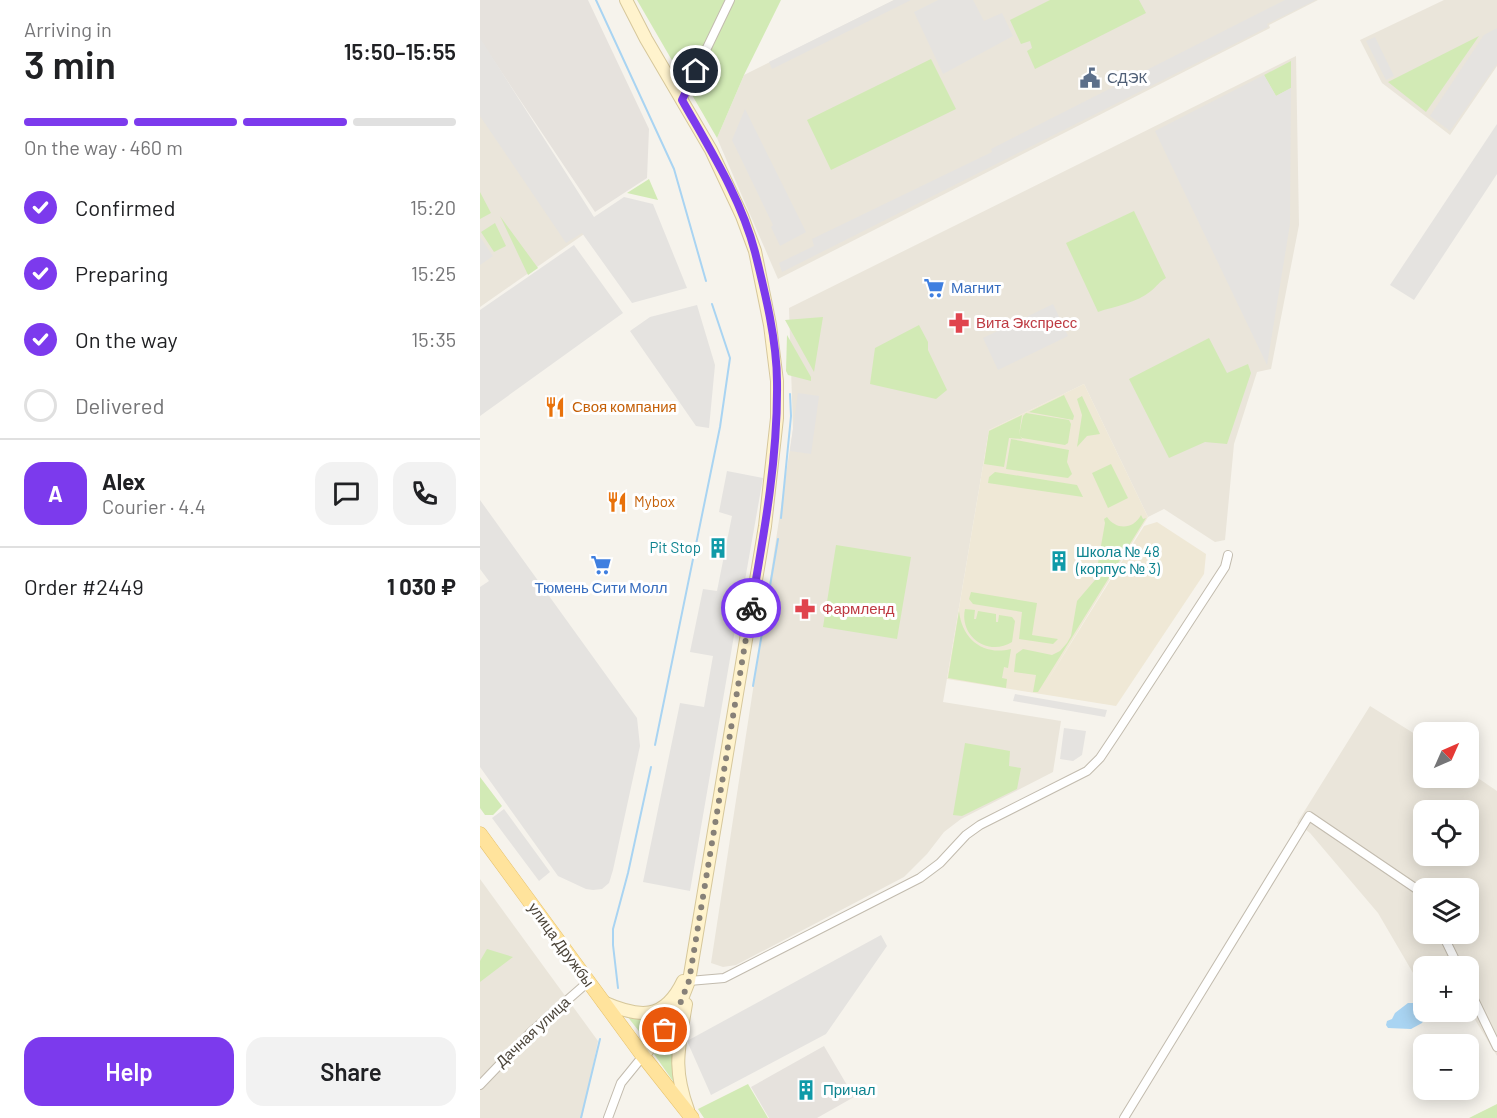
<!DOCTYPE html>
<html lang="en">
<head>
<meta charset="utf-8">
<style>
	:root { --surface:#fff; --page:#f2f2f2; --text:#202124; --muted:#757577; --line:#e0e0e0; --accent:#7c3aed }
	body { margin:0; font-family:Barlow,sans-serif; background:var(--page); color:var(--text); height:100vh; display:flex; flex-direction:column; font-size:22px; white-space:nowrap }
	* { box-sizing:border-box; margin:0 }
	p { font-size:20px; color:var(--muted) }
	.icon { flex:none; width:33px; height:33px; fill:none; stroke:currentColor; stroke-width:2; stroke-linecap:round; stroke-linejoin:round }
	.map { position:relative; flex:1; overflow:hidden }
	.panel { display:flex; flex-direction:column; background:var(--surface); width:480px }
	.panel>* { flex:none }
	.needle { width:39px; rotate:45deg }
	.controls { position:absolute; left:933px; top:722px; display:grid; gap:12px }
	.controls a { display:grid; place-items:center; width:66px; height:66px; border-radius:12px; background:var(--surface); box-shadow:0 3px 15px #0003; font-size:30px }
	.pin { position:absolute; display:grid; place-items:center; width:51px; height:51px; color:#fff; margin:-26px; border:3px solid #fff; border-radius:50%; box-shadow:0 2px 6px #0007 }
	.courier { position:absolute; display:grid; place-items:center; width:60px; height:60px; margin:-30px; border:4px solid #7c3aed; border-radius:50%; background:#fff; color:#222; box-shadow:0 2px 8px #0007 }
	.headline em { font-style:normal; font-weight:600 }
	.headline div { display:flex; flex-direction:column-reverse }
	.headline { display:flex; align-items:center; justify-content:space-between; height:102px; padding:0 24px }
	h1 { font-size:39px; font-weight:600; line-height:45px }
	.bar { display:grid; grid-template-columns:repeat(4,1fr); gap:9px 6px; align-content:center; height:72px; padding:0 24px }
	.bar i { height:8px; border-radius:4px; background:var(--line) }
	.bar .on { background:var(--accent) }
	.bar p { grid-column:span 4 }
	.line { display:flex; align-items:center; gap:15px; padding:0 24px; border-top:2px solid var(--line) }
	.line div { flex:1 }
	.round { display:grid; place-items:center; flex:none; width:63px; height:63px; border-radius:18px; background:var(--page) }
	ol { padding:0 24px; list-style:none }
	li { display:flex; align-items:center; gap:18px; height:66px }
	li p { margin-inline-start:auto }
	li .icon { padding:6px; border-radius:50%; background:var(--accent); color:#fff; stroke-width:4 }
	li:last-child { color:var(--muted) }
	li i { width:33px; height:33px; border:3px solid var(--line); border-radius:50% }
	.action { display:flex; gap:12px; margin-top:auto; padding:12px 24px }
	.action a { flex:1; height:69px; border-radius:18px; background:var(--accent); color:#fff; font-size:24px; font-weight:600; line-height:69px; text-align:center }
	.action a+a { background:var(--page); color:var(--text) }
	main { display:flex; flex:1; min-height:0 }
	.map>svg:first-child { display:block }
</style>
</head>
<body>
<main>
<section class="panel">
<div class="headline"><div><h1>3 min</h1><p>Arriving in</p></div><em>15:50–15:55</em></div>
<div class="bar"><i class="on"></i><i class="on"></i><i class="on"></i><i></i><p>On the way · 460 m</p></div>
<ol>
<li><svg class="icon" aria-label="check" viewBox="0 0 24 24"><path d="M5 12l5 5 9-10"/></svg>Confirmed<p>15:20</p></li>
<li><svg class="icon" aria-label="check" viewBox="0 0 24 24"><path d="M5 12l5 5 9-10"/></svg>Preparing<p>15:25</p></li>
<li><svg class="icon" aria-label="check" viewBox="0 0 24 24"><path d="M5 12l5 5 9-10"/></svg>On the way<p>15:35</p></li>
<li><i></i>Delivered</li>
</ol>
<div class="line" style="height:108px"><b class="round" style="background:var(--accent);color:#fff">A</b><div><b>Alex</b><p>Courier · 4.4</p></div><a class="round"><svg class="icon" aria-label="chat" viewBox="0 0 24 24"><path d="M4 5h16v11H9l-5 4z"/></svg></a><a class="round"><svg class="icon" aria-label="phone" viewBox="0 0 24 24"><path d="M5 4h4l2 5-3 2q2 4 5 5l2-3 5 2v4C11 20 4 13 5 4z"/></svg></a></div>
<div class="line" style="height:78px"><div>Order #2449</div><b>1 030 ₽</b></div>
<div class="action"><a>Help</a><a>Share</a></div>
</section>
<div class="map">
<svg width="1017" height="1118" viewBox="0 0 1017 1118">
	<rect width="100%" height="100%" fill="#f6f3ec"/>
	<!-- residential -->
	<path fill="#eae5da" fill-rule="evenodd" d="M 414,0 L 838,0 L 789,25 L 790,28 L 298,279 L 237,138 L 264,75 Z
		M 964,0 L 1017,0 L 1017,66 L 970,135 L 902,83 L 880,40 Z
		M 0,45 L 117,225 L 0,307 Z
		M 816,56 L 819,225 L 791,369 L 777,372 L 754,444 L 745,540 L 735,542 L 684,509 L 668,517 L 604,384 L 509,430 L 463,702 L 581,721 L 573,772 L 481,819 L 464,832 L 447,854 L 424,877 L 256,965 L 243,967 L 231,963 L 313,429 L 309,308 Z
		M 890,706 L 943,739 L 944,777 L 988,777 L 989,772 L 1017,791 L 1017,1056 L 991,1013 L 986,1011 L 988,1011 L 988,966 L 944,966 L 943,990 L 898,913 L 830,833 L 817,823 ZM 944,810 L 988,810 L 988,855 L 944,855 ZM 944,888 L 988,888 L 988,933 L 944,933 Z
		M 0,879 L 118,1041 L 102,1118 L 0,1118 Z"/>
	<!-- industrial -->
	<path fill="#e6e2dd" d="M 0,0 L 108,0 L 169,129 L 167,178 L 115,212 L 0,40 Z
		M 344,1046 L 374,1097 L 337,1118 L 289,1118 L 271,1087 Z"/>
	<!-- education -->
	<path fill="#efe8d6" d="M 604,384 L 668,517 L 563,688 L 664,526 L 677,522 L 726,554 L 724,574 L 636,706 L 467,679 L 509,430 Z"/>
	<!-- green -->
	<path fill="#d2eab5" d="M 157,0 L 301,0 L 264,75 L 237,138 Z
		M 570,0 L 659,0 L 666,13 L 555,69 L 547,51 L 552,48 L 550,41 L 541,44 L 530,20 Z
		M 999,36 L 946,112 L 908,82 Z
		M 451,59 L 476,109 L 351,170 L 327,120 Z
		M 811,61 L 811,88 L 796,96 L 784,75 Z
		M 169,179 L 178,200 L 147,193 Z
		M 0,192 L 11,213 L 0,219 Z
		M 654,211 L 686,278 C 679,282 677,286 671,291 C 657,303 635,306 618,312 L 586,243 Z
		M 20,216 L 58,268 L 48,275 Z
		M 15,223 L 26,246 L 14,252 L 1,232 Z
		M 343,317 L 334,372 L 305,320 Z
		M 439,325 L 448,342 L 448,350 L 467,390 L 456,399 L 390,384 L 395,348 Z
		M 307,335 L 331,377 L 331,381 L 308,375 L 306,371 Z
		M 729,338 L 747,373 L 768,364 L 771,373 L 747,444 L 725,442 L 689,458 L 649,379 Z
		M 584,395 L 594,416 L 593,420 L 549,412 Z
		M 602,396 L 620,434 L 607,436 L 597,447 L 602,415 L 597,399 Z
		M 546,413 L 589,420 L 591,424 L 588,443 L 585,445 L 542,438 L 540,436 L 542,439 L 529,438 L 524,467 L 504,464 L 509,431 L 542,415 L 539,435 L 543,416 Z
		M 531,439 L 589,450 L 587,462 L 592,474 L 588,478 L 526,469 Z
		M 631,464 L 648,498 L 628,508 L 612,473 Z
		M 515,472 L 597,485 L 603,497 L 508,483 L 509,477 Z
		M 661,515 L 663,519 L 666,518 L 558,692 L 553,692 L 556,675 L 534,672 L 536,654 L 543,649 L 572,655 L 580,651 L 587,643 L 591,636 L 597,601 L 615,580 L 625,523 L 624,519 L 627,517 C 636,530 653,530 661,515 Z
		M 356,545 L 431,557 L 417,639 L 343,627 Z
		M 491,592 L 557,603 L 552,635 L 578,639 L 573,644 L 539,639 L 542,612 L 493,604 L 489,599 Z
		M 485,609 L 495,610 L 494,619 L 496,619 L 498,611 L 516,614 L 516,622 L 518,622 L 519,615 L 532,617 L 535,621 L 532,642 C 508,657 479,636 485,609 Z
		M 479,611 C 482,639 503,656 531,649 L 528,668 L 524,667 L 522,678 L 527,679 L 526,688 L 468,678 Z
		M 485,743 L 530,751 L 529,766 L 541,768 L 537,789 L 482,816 L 473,815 Z
		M 0,777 L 22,806 L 13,815 L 5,815 L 0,808 Z
		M 7,949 L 33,957 L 0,982 L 0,961 Z
		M 197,997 L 185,1019 L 165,1039 L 147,1016 Z
		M 197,1027 L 192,1067 L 197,1087 L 174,1054 Z
		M 268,1084 L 288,1118 L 224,1118 L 218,1109 Z
		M 1017,1104 L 1017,1118 L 989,1118 Z"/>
	<!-- parking -->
	<path fill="#e5e3e0" d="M 414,0 L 431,0 L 292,69 L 289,62 Z
		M 458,0 L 493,0 L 504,21 L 522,13 L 533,36 L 463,74 L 434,12 Z
		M 805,0 L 836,0 L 787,24 L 788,27 L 302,272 L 299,263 L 334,246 L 332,239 L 512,152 L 511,149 Z
		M 1017,28 L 1017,64 L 970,131 L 950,116 L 1004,35 Z
		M 895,37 L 914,76 L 906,80 L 886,41 Z
		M 0,38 L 114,217 L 144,197 L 173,204 L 207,288 L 152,303 L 102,233 L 86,243 L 0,116 Z
		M 784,75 L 796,96 L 811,88 L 810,224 L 787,365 L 675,131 Z
		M 265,109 L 326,232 L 300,246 L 291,227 L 293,225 L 252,140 Z
		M 1017,124 L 1017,174 L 934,300 L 910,285 Z
		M 0,237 L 13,256 L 0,265 Z
		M 94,245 L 143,313 L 0,416 L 0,310 Z
		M 573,304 L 588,336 L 518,370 L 503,338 Z
		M 217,305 L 235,365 L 229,428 L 216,426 L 150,331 L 170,317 Z
		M 318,393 L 339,396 L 331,454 L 310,451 Z
		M 247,471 L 283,478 L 265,580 L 260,588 L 251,592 L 244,592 L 261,595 L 210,891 L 163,882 L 200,703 L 224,707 L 233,656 L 210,652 L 223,589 L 237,591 L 252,516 L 239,512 Z
		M 0,500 L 157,718 L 160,746 L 133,870 L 129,883 L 122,889 L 113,890 L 106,889 L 78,876 L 0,767 L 0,587 L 9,581 L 0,569 Z
		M 535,694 L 627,710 L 625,717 L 533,701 Z
		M 584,728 L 606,731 L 602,755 L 593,761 L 580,759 Z
		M 24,809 L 70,872 L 59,881 L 12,818 Z
		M 401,935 L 407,946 L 346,1034 L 231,1095 L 207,1041 Z"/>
	<!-- water -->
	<path fill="#a9d4f2" d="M 928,1003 L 933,1003 L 944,1013 L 945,1018 L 942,1023 L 931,1029 L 908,1028 L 906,1025 L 907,1021 L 912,1019 L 915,1013 Z"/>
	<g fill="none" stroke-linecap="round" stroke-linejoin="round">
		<!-- stream -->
		<path stroke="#a9d4f2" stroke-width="2" d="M 116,0 L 194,169 L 226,281
			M 301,518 L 311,416 L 310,394
			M 273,686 L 298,539
			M 175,745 L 240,427 L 250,358 L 232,304
			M 138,988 L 133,945 L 133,929 L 148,873 L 171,767
			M 101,1118 L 120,1039"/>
		<!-- minor casing -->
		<g stroke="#c2bbae" stroke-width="10">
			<path id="minor" d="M 202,100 L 250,0
				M 962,933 L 978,966
				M 209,981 L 244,978 L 440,878 L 460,863 L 486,835 L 500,825 L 607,771 L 620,758 L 638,731 L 745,567 L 748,555
				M 988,987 L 1017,1047
				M 0,1085 L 51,1032 L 108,982
				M 128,1118 L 141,1083 L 163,1056
				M 644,1118 L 829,816 L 944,894"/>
		</g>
		<!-- secondary casing -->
		<g stroke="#d6c79b" stroke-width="14">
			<path id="secondary" d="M 146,0 L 166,39 L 231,150 L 262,216 L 275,251 L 290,325 L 297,381 L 297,418 L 285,526 L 209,981 L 196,1014 L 163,1056
				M 123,1002 C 159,1018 184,1021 203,981
				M 206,1004 C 199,1048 192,1066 208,1110"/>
		</g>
		<!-- primary casing -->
		<g stroke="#e6c16a" stroke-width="15">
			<path id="primary" d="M 0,834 L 163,1056 L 212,1118"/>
		</g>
		<!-- minor -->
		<use href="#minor" stroke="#fff" stroke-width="8"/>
		<!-- secondary -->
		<use href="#secondary" stroke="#fff3cd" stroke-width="12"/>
		<!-- primary -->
		<use href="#primary" stroke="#ffe39c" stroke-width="14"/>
	</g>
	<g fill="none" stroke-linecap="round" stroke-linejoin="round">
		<!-- done -->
		<path stroke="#878178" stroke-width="6" stroke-dasharray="0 10.8" d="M 185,1030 L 196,1014 L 209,981 L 271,608"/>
		<!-- route -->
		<path stroke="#7c3aed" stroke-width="8" d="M 216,71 L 202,100 C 229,148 261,198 275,252 C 285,292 297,341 297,382 C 298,458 284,534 271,608"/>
	</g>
	<!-- icons -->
	<defs>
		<g id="civic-bare" transform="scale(1.62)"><path d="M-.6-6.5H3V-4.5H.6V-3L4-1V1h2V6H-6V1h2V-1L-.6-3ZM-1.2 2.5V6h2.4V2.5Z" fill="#5c6f8a" stroke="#fff" stroke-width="2.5" paint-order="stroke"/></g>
		<g id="supermarket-bare" transform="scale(1.62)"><path d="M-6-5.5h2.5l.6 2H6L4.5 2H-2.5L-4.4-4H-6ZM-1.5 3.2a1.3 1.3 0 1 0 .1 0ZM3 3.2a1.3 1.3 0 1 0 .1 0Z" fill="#3f7fe0" stroke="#fff" stroke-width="2.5" paint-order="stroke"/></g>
		<g id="pharmacy-bare" transform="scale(1.62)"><path d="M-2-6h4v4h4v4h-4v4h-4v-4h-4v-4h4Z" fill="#e0444e" stroke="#fff" stroke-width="2.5" paint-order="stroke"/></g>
		<g id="restaurant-bare" transform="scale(1.62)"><path d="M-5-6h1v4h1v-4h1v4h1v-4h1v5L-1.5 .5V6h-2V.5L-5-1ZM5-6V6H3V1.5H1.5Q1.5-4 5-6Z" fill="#e8710a" stroke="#fff" stroke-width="2.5" paint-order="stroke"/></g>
		<g id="building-bare" transform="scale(1.62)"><path d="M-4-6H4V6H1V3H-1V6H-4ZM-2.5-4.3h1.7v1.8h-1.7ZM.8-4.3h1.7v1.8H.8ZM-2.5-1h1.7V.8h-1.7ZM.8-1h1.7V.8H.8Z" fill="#0f9aa8" stroke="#fff" stroke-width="2.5" paint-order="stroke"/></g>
	</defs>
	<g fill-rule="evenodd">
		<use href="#civic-bare" x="610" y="78"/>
		<use href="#supermarket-bare" x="454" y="288"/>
		<use href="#pharmacy-bare" x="479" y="323"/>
		<use href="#restaurant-bare" x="75" y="407"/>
		<use href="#restaurant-bare" x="137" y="502"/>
		<use href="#building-bare" x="238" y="548"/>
		<use href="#building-bare" x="579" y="561"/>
		<use href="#supermarket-bare" x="121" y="565"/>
		<use href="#pharmacy-bare" x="325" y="609"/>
		<use href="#building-bare" x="326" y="1090"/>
	</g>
	<g text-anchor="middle" stroke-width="6" stroke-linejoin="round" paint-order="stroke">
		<!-- service labels -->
		<g font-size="15" fill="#4e5e75" stroke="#fff" text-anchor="start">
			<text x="627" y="83">СДЭК</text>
		</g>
		<!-- shop labels -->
		<g font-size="15" fill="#366cbe" stroke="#fff" text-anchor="start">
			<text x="471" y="293">Магнит</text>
			<text x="121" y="593" text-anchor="middle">Тюмень Сити Молл</text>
		</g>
		<!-- health labels -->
		<g font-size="15" fill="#be3a42" stroke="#fff" text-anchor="start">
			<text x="496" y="328">Вита Экспресс</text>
			<text x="342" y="614">Фармленд</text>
		</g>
		<!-- food labels -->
		<g font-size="15" fill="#c56008" stroke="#fff" text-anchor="start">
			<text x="92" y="412">Своя компания</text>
			<text x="154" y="507">Mybox</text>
		</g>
		<!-- culture labels -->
		<g font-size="15" fill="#0d838f" stroke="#fff" text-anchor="start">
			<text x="221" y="553" text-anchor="end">Pit Stop</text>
			<text x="596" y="557">Школа № 48<tspan x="596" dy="17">(корпус № 3)</tspan></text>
			<text x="343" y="1095">Причал</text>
		</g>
		<!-- street labels -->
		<g font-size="15" fill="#4b4439" stroke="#fff">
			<text transform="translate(81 945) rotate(54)" y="5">улица Дружбы</text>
			<text transform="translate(53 1032) rotate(-43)" y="5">Дачная улица</text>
		</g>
	</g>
</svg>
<div class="controls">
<a><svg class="needle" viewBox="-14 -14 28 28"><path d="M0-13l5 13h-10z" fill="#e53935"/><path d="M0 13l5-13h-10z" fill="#757577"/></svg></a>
<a><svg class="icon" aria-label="locate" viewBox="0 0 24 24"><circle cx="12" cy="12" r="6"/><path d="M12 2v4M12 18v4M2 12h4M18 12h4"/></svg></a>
<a><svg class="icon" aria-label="layers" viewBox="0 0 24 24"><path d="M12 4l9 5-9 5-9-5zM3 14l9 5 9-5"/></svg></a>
<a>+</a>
<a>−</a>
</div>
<div class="pin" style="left:185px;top:1030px;background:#ea580c"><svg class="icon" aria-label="bag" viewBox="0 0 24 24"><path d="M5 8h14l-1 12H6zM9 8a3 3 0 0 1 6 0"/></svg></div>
<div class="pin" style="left:216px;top:71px;background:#1f2937"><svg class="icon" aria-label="home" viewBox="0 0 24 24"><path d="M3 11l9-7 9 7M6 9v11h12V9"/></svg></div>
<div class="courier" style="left:271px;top:608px"><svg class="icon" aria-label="bike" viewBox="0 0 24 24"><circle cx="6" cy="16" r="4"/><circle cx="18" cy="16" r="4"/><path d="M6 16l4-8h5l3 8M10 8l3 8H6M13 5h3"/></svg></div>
</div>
</main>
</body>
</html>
